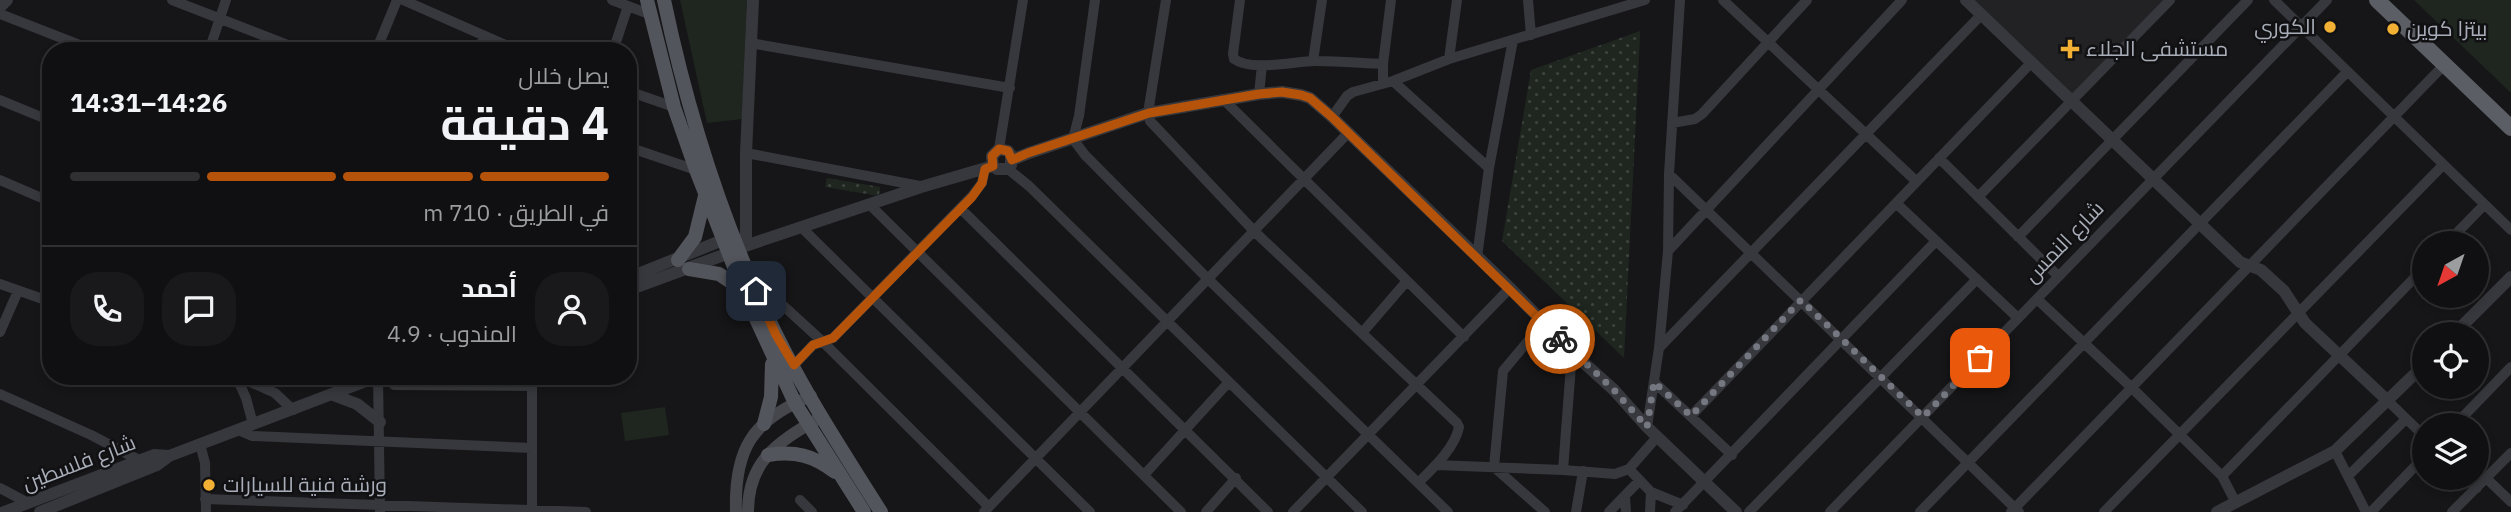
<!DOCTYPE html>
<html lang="ar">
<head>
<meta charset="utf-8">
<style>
	:root { --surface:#101012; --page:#19191b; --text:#f1f3f6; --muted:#9c9d9f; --line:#303032; --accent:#b45309 }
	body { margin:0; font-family:"IBM Plex Sans",Cairo,sans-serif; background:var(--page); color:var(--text); direction:rtl; height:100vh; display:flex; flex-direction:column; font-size:26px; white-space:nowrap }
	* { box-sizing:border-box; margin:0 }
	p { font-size:23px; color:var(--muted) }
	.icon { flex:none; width:38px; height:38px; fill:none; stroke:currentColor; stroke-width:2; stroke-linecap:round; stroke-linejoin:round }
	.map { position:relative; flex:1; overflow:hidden; direction:ltr }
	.side { position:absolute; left:42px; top:42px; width:595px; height:343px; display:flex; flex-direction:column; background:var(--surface); border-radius:28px; box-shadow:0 4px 10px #0003,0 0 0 2px var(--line); direction:rtl }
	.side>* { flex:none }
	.needle { width:46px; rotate:220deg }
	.fabs { position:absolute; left:2412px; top:231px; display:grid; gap:14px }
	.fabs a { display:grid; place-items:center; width:77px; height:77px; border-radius:50%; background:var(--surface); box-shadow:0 4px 10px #0003,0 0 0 2px var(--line); font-size:35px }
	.pin { position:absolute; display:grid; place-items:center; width:60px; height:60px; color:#fff; margin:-30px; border-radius:14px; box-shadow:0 4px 10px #0006 }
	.courier { position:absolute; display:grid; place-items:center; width:70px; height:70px; margin:-35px; border:5px solid #b45309; border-radius:50%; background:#fff; color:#222; box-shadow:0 2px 9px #0007 }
	.overview em { font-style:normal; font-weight:700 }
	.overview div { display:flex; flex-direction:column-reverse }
	.overview { display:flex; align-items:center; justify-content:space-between; height:119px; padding:0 28px }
	h1 { font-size:46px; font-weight:700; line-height:52px }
	.bar { display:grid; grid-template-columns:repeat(4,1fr); gap:10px 7px; align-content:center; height:84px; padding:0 28px }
	.bar i { height:9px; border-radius:5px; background:var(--line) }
	.bar .current { background:var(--accent) }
	.bar p { grid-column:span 4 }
	.line { display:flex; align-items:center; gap:18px; padding:0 28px; border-top:2px solid var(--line) }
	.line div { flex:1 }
	.round { display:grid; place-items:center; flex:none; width:74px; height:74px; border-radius:28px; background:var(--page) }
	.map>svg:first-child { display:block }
</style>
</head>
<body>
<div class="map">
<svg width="2511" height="512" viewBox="0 0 2511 512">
	<defs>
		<pattern id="grass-dots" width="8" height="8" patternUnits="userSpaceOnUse" patternTransform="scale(1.75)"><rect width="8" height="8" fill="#1e261f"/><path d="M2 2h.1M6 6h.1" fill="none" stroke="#3c433d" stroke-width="1.8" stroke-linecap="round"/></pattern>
	</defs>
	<rect width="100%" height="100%" fill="#161618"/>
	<!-- built -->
	<path fill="#222225" d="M 1972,0 L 2163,0 L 2072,94 Z"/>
	<!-- grass -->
	<path fill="url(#grass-dots)" d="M 1640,31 L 1640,36 L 1624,358 L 1502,241 L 1531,70 Z
		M 827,178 L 880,187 L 879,196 L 825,187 Z"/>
	<!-- green -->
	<path fill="#1e261f" d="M 680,0 L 747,0 L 742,119 L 707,123 Z
		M 2414,0 L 2511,0 L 2511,93 Z
		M 665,407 L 669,435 L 625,441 L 621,413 Z"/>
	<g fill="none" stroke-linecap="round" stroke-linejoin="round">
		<!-- minor -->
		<path stroke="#37383d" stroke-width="10" d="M 172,0 L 303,51
			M 403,0 L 519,51
			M 612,0 L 649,14
			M 1095,0 L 1079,116 L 1073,139 L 1085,155 L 1208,279 L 1448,512
			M 1166,0 L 1148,113 L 1150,121 L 1254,231 L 1457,423 L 1459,427 C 1455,448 1433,468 1418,483
			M 1240,0 L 1233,54 L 1234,59 C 1252,72 1294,61 1316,61 C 1338,61 1360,63 1383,64
			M 1528,0 L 1531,35
			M 1723,0 L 1916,181
			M 2274,0 L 2511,230
			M 0,14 L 95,51
			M 750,43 L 1010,88
			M 209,51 L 226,0
			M 376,51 L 397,0
			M 478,51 L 484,37
			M 613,51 L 628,6
			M 1449,59 L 1457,0
			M 1313,61 L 1322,0
			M 1393,81 L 1489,168
			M 1383,83 L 1383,64 L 1391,0
			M 628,91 L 674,107
			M 1259,94 L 1262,65
			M 1223,99 L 1464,337
			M 0,100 L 51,121
			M 1332,117 L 1347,96 L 1353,92 L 1393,81 L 1449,59 L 1645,0
			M 1672,123 L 1695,119 L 1702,114 L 1807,0
			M 628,147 L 696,170
			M 999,149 L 1023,0
			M 746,153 L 920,186
			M 1939,158 L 2058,276
			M 1008,169 L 1029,186 L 1362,512
			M 1669,174 L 2019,512
			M 0,180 L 51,202
			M 1978,197 L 2170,0
			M 1896,203 L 2018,318
			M 869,204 L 1181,512
			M 960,208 L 1268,512
			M 801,227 L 1090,512
			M 2018,237 L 2248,0
			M 2447,243 L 2484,205
			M 1668,251 L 1902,0
			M 1477,257 L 1489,168 L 1513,40
			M 753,278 L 823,342 L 989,507
			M 0,284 L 51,302
			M 2037,299 L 2132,388 L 2222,476 L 2236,503
			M 1544,322 L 1503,371 L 1494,467 L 1545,512
			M 0,332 L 18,291
			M 1362,333 L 1406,282
			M 1659,348 L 1981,15
			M 794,365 L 813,345 L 833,338 L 972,196 L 982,183 L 985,169
			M 236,376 L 246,398 L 253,424
			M 237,376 L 275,393 L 293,410
			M 378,376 L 380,512
			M 1654,382 L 1732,455
			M 394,385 L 532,386
			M 0,394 L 91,435 L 139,460
			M 2388,401 L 2424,436
			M 1691,416 L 2031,63
			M 2455,425 L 2511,367
			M 1647,427 L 1659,348 L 1668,251 L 1669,174 L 1680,0
			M 238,430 L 252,436 L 532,448
			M 1657,437 L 1629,469 L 1651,492 L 1683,505
			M 200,444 L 205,463 L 206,512
			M 2335,451 L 2366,512
			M 1436,465 L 1563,470 L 1615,474 L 1629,469
			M 1563,470 L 1572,352
			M 1144,475 L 1228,383
			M 2222,476 L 2424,268
			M 2348,476 L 2406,419
			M 2466,478 L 2477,488
			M 2486,478 L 2511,502
			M 0,488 L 28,503
			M 1625,496 L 1626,512
			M 205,499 L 586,512
			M 800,500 L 812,512
			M 532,512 L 532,376
			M 984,512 L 1348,133
			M 1206,512 L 1236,478
			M 1293,512 L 1510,288
			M 1576,512 L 1583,471
			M 1609,512 L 1639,481
			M 1650,512 L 1651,492
			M 1675,512 L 1936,241
			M 1749,512 L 1977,279
			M 1830,512 L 2327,0
			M 1920,512 L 2347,72
			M 2011,512 L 2446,63
			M 2104,512 L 2443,165
			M 2371,512 L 2424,457
			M 2452,512 L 2511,453"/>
		<!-- tertiary -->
		<path stroke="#37383d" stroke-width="12" d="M 1966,0 L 2240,262 L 2261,270 L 2284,291 L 2305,323 L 2388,401
			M 0,7 L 7,0
			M 1012,160 L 1029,153 L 1148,113 L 1259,94 L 1282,92 L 1301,95 L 1310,98 L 1332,117 L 1510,288 L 1572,352 L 1614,390 L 1647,427 L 1736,512
			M 746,245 L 746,153 L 753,0
			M 739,248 L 921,187 L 993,166 L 997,169 L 1008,169 L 1011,165 L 1011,155 L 1008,151 L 999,149 L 992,156 L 993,166
			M 628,278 L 723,240
			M 628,290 L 729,253
			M 2454,334 L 2511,277
			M 333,395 L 357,404 L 380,422
			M 4,512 L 154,455 L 169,456
			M 40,512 L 157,465 L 169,456 L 379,376
			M 2217,512 L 2335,451 L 2424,365"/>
		<!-- secondary -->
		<path stroke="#45474d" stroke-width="12" d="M 736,512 C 734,449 752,420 811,396
			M 748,512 C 748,462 776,443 816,420"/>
		<!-- primary -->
		<path stroke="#53555c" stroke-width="14" d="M 647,0 L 674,107 L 696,170 L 745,295 L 795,403 L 864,512
			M 664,0 C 686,105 719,212 764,309 C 796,380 840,447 881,512
			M 678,260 L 695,237 L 705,196
			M 689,269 L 719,274 L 741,289
			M 764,424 L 771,397 L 772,364
			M 768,455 C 795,451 813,455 835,472"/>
		<!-- trunk -->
		<path stroke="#5b5e65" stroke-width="16" d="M 2377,0 L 2511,128"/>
	</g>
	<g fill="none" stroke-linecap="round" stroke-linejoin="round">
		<!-- done -->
		<path stroke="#757880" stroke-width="7" stroke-dasharray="0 12.6" d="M 1560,339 L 1614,390 L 1647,427 L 1654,382 L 1691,416 L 1801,300 L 1923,417 L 1980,358"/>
		<!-- route -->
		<path stroke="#b45309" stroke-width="9" d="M 756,291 L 776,335 L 794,365 L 813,345 L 833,338 L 972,197 L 982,183 L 985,169 L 993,166 L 992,156 L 999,149 L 1008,151 L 1012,160 L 1028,153 L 1149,113 L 1259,94 L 1282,92 L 1301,95 L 1310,98 L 1332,117 L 1560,339"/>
	</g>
	<!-- markers -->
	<g fill="#f2b134" stroke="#111113" stroke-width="2.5">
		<circle cx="2330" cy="27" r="7"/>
		<circle cx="2393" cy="29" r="7"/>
		<path d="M2066.5 38.5h7v7h7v7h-7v7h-7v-7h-7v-7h7z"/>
		<circle cx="209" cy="485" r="7"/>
	</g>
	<g text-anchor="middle" stroke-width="5" stroke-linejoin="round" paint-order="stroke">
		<!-- poi labels -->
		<g font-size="21" fill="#a8adb8" stroke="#111113" text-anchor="start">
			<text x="2316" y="34" text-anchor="end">الكوري</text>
			<text x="2407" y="36">بيتزا كوين</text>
			<text x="2086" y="56">مستشفى الجلاء</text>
			<text x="223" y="492">ورشة فنية للسيارات</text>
		</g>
		<!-- street labels -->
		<g font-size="21" fill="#a8adb8" stroke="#111113">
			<text transform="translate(2064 242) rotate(-46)" y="7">شارع النمس</text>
			<text transform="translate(79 463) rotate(-21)" y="7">شارع فلسطين</text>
		</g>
	</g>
</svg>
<div class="fabs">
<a><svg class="needle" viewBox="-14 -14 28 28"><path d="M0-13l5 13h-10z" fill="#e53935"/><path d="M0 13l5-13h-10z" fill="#9c9d9f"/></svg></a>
<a><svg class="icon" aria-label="locate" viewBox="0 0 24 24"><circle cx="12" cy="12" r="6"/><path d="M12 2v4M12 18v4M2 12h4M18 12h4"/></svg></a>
<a><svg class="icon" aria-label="layers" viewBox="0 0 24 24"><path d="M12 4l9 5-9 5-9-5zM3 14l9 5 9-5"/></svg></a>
</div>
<div class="pin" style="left:1980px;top:358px;background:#ea580c"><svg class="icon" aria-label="bag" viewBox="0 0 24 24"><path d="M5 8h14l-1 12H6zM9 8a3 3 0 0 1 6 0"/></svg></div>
<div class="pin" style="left:756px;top:291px;background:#1f2937"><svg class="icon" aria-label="home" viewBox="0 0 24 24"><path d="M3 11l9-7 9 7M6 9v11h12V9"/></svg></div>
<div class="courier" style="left:1560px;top:339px"><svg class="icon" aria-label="bike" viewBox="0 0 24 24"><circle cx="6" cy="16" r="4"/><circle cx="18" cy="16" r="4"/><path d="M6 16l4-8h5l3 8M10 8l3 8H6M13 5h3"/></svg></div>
<section class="side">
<div class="overview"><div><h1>4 دقيقة</h1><p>يصل خلال</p></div><em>14:26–14:31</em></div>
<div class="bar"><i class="current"></i><i class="current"></i><i class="current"></i><i></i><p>في الطريق · 710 m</p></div>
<div class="line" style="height:126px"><a class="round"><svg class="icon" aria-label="person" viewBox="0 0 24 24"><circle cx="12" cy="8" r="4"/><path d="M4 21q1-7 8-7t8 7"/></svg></a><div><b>أحمد</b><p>المندوب · 4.9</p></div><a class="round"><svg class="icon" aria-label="chat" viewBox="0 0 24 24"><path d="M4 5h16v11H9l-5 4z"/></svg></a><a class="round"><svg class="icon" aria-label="phone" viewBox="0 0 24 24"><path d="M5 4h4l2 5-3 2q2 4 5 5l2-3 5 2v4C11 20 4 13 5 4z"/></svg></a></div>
</section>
</div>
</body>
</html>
